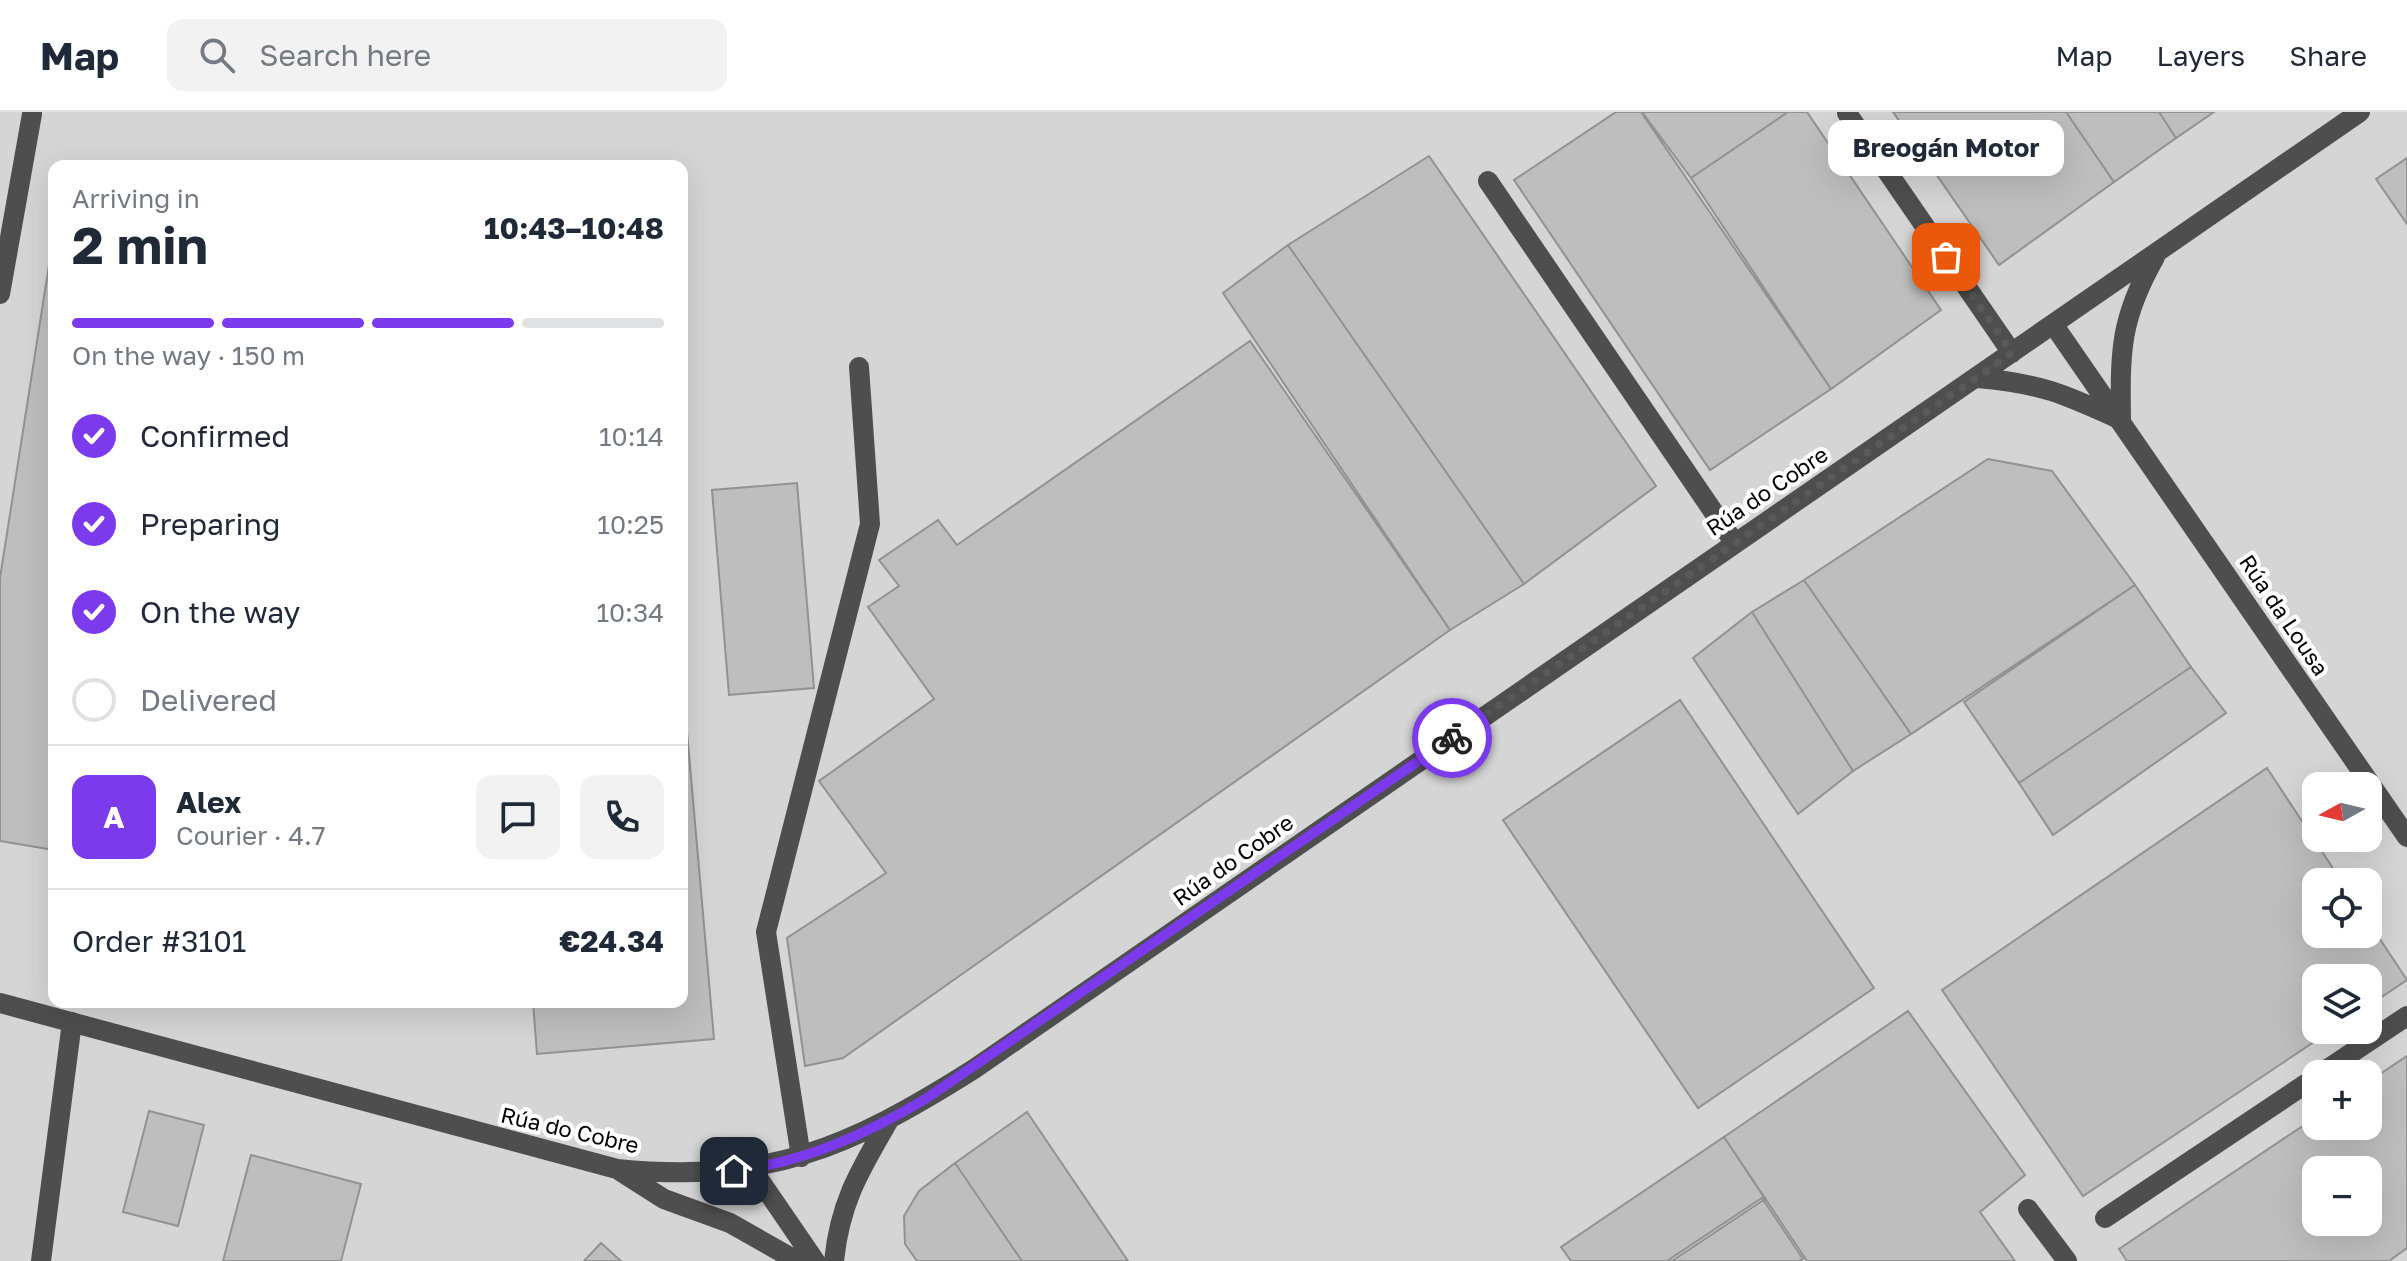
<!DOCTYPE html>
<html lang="en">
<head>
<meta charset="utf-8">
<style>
	:root { --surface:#fff; --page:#f2f2f3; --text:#1f2937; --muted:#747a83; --line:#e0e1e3; --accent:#7c3aed }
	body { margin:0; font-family:"Golos Text",sans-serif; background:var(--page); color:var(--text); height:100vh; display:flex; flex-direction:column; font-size:30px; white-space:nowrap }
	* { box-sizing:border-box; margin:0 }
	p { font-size:26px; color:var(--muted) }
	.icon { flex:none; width:44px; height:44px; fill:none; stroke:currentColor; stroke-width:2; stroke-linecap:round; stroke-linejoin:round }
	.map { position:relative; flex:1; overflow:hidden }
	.sheet { position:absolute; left:48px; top:48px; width:640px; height:848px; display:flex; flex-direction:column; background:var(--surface); border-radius:16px; box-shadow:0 8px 32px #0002 }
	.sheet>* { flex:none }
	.needle { width:52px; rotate:262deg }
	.fabs { position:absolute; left:2302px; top:660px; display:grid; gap:16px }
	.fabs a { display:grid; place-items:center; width:80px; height:80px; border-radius:16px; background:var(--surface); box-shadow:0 8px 32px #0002; font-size:40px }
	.pin { position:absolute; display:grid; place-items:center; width:68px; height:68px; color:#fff; margin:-34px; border-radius:16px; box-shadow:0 4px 12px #0006 }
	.courier { position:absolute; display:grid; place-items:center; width:80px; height:80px; margin:-40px; border:6px solid #7c3aed; border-radius:50%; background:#fff; color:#222; box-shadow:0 2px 10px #0007 }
	.bubble { position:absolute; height:56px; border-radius:16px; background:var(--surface); box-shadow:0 8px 32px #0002; font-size:26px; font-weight:700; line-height:56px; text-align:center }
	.summary em { font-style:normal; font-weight:700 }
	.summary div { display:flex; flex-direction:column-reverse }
	.summary { display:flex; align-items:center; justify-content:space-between; height:136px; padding:0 24px }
	h1 { font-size:52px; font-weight:700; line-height:60px }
	.bar { display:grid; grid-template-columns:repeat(4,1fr); gap:12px 8px; align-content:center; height:96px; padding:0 24px }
	.bar i { height:10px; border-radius:6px; background:var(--line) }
	.bar .selected { background:var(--accent) }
	.bar p { grid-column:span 4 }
	.line { display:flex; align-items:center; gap:20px; padding:0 24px; border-top:2px solid var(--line) }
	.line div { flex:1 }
	.round { display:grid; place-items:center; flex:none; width:84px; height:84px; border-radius:16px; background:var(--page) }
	ol { padding:0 24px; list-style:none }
	li { display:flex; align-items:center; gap:24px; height:88px }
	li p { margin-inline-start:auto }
	li .icon { padding:8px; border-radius:50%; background:var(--accent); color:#fff; stroke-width:4 }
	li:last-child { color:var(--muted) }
	li i { width:44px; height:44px; border:4px solid var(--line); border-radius:50% }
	header { display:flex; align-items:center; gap:48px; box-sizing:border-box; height:112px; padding:0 40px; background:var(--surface); border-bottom:2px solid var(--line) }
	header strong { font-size:38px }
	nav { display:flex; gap:44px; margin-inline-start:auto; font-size:28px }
	.search { width:560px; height:72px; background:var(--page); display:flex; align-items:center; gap:20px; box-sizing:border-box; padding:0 28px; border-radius:16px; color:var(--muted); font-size:30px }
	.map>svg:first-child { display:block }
</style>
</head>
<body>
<header>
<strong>Map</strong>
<div class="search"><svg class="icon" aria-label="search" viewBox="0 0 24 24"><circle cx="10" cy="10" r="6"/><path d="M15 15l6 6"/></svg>Search here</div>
<nav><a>Map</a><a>Layers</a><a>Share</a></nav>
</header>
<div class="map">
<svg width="2407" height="1149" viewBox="0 0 2407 1149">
	<rect width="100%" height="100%" fill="#fff"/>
	<!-- green -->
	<path fill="#d5d5d5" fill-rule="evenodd" d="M 0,0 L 2407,0 L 2407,1149 L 0,1149 ZM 54,54 L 682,54 L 682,890 L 54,890 ZM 2316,674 L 2368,674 L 2368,726 L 2316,726 ZM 2316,770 L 2368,770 L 2368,822 L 2316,822 ZM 2316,866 L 2368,866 L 2368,918 L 2316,918 ZM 2316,962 L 2368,962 L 2368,1014 L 2316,1014 ZM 2316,1058 L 2368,1058 L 2368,1110 L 2316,1110 Z"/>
	<!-- building -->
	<path fill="#bebebe" stroke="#929292" stroke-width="2" fill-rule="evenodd" d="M 1616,0 L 1641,0 L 1831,277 L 1710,358 L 1514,68 Z
		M 1642,0 L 1788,0 L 1691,66 Z
		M 1788,0 L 1807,0 L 1941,198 L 1831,277 L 1691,66 Z
		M 1893,0 L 2066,0 L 2114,70 L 1999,153 Z
		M 2066,0 L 2159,0 L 2176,26 L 2114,70 Z
		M 2159,0 L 2214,0 L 2176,26 Z
		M 1429,44 L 1656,374 L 1524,472 L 1288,133 Z
		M 2407,46 L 2407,112 L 2376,67 Z
		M 54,121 L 54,738 L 0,729 L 0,466 Z
		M 1288,133 L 1524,472 L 1450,518 L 1223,181 Z
		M 1250,229 L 1450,518 L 843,946 L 805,954 L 787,826 L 886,761 L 819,669 L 934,587 L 868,495 L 899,474 L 879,448 L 938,408 L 957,433 Z
		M 1988,347 L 2052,359 L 2135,473 L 1911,622 L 1804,468 Z
		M 797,371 L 814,576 L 729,583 L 712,378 Z
		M 1804,468 L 1911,622 L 1853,659 L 1752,500 Z
		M 2135,473 L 2191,555 L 2019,671 L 1964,590 Z
		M 1752,500 L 1853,659 L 1798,702 L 1693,546 Z
		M 2191,555 L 2226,601 L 2053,723 L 2019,671 Z
		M 682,563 L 714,927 L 537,942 L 533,890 L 682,890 Z
		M 1680,588 L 1874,876 L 1698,996 L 1503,708 Z
		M 2267,656 L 2342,770 L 2316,770 L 2316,822 L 2368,822 L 2368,809 L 2407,868 L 2368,894 L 2368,866 L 2316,866 L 2316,918 L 2332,918 L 2083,1084 L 1942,878 Z
		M 1908,899 L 2025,1063 L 1980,1100 L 2015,1149 L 1807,1149 L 1724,1025 Z
		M 2407,944 L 2407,1136 L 2389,1149 L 2127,1149 L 2119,1137 L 2316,1005 L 2316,1014 L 2368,1014 L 2368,970 ZM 2316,1058 L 2368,1058 L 2368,1110 L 2316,1110 Z
		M 149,999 L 204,1013 L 178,1114 L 123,1100 Z
		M 1027,1000 L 1128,1149 L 1022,1149 L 955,1051 Z
		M 1724,1025 L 1765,1087 L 1672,1149 L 1571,1149 L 1561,1135 Z
		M 251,1043 L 361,1072 L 341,1149 L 223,1149 Z
		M 955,1051 L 1022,1149 L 917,1149 L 905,1132 L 904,1104 L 919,1079 Z
		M 1762,1086 L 1803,1147 L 1799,1149 L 1667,1149 Z
		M 601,1131 L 621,1149 L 584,1149 Z"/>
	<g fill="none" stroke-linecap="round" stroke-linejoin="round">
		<!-- minor -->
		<path stroke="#4e4e4e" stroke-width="20" d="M 1847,1 L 2012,241
			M 1488,69 L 1734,430
			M 0,182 L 32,2
			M 2053,212 L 2407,725
			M 1977,266 C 2040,271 2064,282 2121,308 C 2120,238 2120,207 2155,145
			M 0,891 L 617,1057 C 767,1072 849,1036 974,957 L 2360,0
			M 2320,962 L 2407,904
			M 801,1045 L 766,820 L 870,412 L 859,255
			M 752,1057 L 815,1149
			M 620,1059 L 664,1087 L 730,1111 L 797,1149
			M 2028,1097 L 2067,1149
			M 2105,1106 L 2316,965
			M 41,1149 L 72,910
			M 834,1149 C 840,1090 860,1058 889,1008"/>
	</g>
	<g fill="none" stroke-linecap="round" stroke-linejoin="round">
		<!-- done -->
		<path stroke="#595959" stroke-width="8" stroke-dasharray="0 14.4" d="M 1452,626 L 2012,241 L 1946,145"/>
		<!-- route -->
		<path stroke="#7c3aed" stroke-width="10" d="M 734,1059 C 805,1050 867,1022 927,986 L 1452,626"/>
	</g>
	<g text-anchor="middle" stroke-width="8" stroke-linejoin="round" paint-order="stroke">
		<!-- street labels -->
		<g font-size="22" fill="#000" stroke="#fff">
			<text transform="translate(1767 379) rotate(-34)" y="8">Rúa do Cobre</text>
			<text transform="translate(2284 503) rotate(56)" y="8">Rúa da Lousa</text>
			<text transform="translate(1233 748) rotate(-35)" y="8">Rúa do Cobre</text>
			<text transform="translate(570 1018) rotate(13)" y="8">Rúa do Cobre</text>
		</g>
	</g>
</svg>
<div class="fabs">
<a><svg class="needle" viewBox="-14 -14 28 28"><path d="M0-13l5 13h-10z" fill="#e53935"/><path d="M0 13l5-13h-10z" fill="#747a83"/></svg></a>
<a><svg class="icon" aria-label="locate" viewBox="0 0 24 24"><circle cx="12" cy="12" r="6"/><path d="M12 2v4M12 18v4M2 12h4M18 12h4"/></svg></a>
<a><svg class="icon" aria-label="layers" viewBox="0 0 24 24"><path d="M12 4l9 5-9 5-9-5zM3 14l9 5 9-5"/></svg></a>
<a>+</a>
<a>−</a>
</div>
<div class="pin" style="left:1946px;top:145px;background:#ea580c"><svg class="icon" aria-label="bag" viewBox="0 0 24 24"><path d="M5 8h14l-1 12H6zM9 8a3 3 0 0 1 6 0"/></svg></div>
<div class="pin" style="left:734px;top:1059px;background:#1f2937"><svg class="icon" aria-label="home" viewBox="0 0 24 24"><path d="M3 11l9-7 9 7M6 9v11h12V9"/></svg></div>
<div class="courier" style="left:1452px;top:626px"><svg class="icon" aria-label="bike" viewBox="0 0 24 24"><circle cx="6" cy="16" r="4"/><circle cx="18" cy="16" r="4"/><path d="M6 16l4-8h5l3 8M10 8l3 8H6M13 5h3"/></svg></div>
<div class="bubble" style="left:1828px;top:8px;width:236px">Breogán Motor</div>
<section class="sheet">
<div class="summary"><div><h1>2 min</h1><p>Arriving in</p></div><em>10:43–10:48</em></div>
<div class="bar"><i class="selected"></i><i class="selected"></i><i class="selected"></i><i></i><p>On the way · 150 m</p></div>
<ol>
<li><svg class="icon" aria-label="check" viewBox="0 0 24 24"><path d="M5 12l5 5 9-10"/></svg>Confirmed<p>10:14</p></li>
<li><svg class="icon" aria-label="check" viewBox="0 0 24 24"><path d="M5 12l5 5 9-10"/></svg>Preparing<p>10:25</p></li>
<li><svg class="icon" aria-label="check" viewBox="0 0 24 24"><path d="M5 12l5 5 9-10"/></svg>On the way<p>10:34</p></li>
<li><i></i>Delivered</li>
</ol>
<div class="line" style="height:144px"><b class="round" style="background:var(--accent);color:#fff">A</b><div><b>Alex</b><p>Courier · 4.7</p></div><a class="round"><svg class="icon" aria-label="chat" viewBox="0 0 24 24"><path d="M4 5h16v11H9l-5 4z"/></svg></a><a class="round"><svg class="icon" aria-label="phone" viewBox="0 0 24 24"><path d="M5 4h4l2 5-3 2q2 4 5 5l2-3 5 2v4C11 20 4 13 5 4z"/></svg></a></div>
<div class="line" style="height:104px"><div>Order #3101</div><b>€24.34</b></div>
</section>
</div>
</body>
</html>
